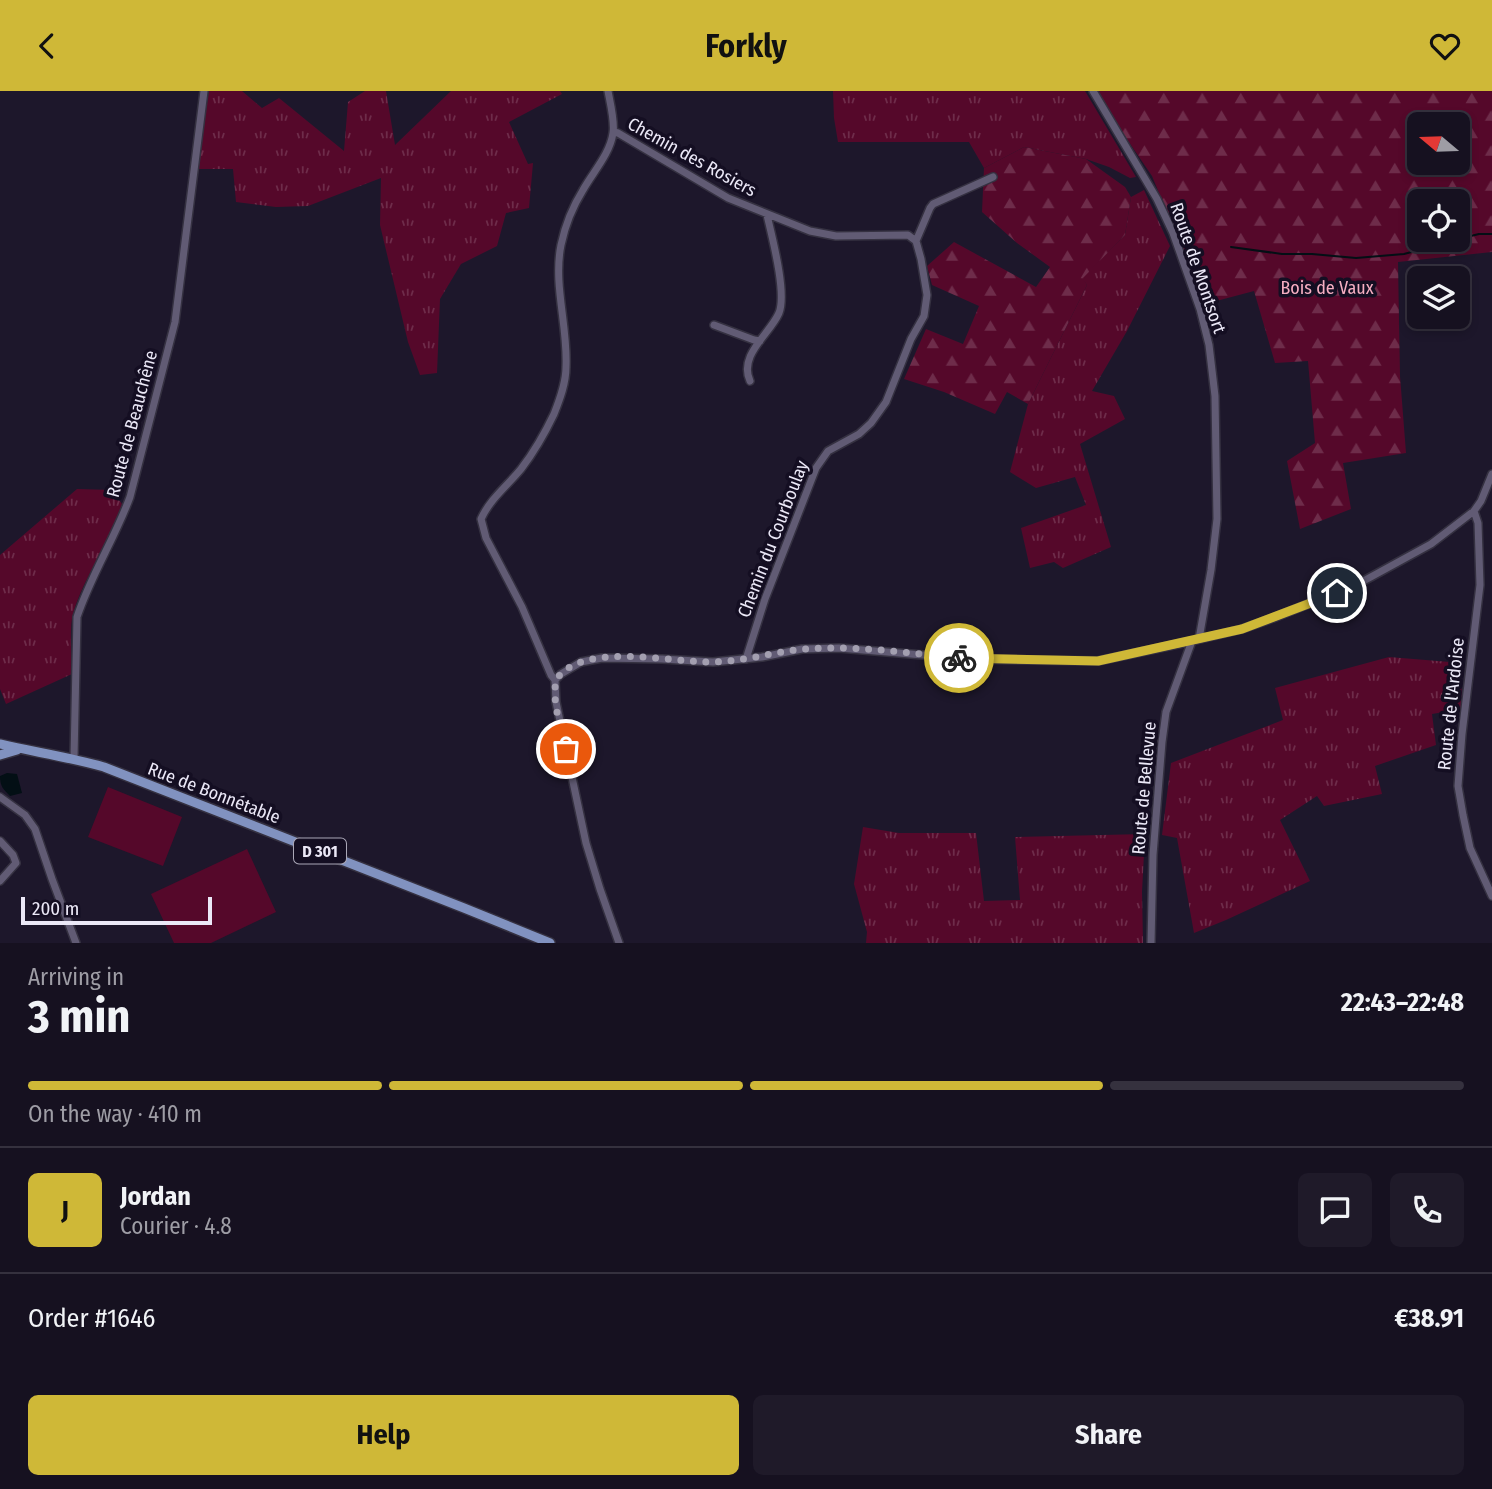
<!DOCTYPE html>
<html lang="en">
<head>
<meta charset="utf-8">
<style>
	:root { --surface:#161120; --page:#1f1a29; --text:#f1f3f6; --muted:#9e9da5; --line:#35313e; --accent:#cfb837 }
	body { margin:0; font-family:"Fira Sans Condensed",sans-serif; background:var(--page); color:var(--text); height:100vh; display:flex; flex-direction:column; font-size:26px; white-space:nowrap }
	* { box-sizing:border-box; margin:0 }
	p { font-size:23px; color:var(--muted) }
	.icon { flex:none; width:38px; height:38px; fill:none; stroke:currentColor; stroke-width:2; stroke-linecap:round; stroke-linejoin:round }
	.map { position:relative; height:852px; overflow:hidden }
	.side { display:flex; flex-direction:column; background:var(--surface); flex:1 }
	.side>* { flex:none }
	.needle { width:46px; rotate:289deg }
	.tools { position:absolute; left:1407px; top:21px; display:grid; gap:14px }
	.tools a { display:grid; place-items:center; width:63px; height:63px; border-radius:10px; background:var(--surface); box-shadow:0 4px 10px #0003,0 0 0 2px var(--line); font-size:35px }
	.scale { position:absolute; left:21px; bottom:18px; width:191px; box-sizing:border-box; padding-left:7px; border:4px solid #ebe8f7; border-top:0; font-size:19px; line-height:24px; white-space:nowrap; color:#ebe8f7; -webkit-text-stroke:5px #140e22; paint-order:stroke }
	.pin { position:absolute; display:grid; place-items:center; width:60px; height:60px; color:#fff; margin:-30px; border:4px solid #fff; border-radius:50%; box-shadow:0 2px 7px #0007 }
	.courier { position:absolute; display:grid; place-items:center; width:70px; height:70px; margin:-35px; border:5px solid #cfb837; border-radius:50%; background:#fff; color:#222; box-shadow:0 2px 9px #0007 }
	.summary em { font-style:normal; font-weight:700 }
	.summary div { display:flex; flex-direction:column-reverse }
	.summary { display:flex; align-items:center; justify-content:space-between; height:119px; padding:0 28px }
	h1 { font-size:46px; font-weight:700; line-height:52px }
	.bar { display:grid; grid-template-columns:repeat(4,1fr); gap:10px 7px; align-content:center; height:84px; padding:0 28px }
	.bar i { height:9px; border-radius:5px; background:var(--line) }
	.bar .current { background:var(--accent) }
	.bar p { grid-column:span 4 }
	.line { display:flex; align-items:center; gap:18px; padding:0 28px; border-top:2px solid var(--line) }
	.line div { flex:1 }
	.round { display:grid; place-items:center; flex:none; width:74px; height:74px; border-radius:10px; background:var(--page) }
	.primary-button { display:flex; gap:14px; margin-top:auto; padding:14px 28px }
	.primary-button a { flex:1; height:80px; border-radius:10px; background:var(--accent); color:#111; font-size:28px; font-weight:700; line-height:80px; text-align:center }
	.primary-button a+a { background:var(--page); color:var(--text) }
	header { display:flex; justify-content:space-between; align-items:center; height:91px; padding:0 28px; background:var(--accent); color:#111; font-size:32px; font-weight:700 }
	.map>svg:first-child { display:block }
</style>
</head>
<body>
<header><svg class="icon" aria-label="back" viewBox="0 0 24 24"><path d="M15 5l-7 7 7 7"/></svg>Forkly<svg class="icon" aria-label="heart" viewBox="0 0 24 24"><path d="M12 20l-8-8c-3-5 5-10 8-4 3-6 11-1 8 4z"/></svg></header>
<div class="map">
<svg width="1492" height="852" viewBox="0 0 1492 852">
	<defs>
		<pattern id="grass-tufts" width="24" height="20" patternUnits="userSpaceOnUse" patternTransform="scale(1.75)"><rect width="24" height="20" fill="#55082a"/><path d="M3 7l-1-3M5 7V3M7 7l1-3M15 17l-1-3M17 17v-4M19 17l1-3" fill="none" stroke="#6e2c4a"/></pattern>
		<pattern id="forest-firs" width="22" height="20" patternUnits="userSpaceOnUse" patternTransform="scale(1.75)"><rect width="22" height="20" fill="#55082a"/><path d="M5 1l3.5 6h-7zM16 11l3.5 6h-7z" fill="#6e2c4a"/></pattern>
	</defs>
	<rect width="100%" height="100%" fill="#1d172b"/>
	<!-- grass -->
	<path fill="url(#grass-tufts)" d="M 209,0 L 242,0 L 262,17 L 279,7 L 344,60 L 348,11 L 365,0 L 386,0 L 395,54 L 451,0 L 560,0 L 562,3 L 509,31 L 528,73 L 533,72 L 529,117 L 506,122 L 497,155 L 461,173 L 440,208 L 437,282 L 420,284 L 408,251 L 380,134 L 381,87 L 308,115 L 276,116 L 236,111 L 233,78 L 197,78 Z
		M 833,0 L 1085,0 L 1136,86 L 1130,87 L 1109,76 L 1086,68 L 1024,56 L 984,77 L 969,51 L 838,51 L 834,27 Z
		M 1144,99 L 1170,155 L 1127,240 L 1092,300 L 1114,305 L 1125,328 L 1080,353 L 1111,456 L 1063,477 L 1054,471 L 1030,477 L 1021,437 L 1086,414 L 1075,386 L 1036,397 L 1010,381 L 1028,313 L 1087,194 L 1082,187 L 1125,144 L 1131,106 Z
		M 77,398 L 112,399 L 122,413 C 111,452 84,484 73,523 C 69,538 72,566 72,583 L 6,613 L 0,598 L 0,464 Z
		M 1389,566 L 1462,572 L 1461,618 L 1432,623 L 1436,654 L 1375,675 L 1382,703 L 1324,715 L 1317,705 L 1280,729 L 1310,790 L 1226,829 L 1194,842 L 1177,747 L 1162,744 L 1171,672 L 1283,629 L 1275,597 Z
		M 863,736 L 899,742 L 976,742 L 984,810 L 1020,809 L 1015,746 L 1145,743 L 1142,801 L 1143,852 L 866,852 L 867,841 L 854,793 Z"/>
	<!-- forest -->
	<path fill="url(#forest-firs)" fill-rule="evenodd" d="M 1099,0 L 1492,0 L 1492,161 L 1398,171 L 1400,285 L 1406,362 L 1343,372 L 1351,418 L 1300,438 L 1287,370 L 1315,352 L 1308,270 L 1275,272 L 1254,200 L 1205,213 L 1152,85 L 1103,13 ZM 1419,33 L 1458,33 L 1458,72 L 1419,72 ZM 1419,110 L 1458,110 L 1458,149 L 1419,149 Z
		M 1024,56 L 1086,68 L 1125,96 L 1131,106 L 1125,144 L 1083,187 L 1087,194 L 1028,313 L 1007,301 L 995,323 L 944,301 L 904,288 L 926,238 L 963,253 L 979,215 L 932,194 L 927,175 L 954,151 L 1036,196 L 1050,176 L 1017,152 L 982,121 L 984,77 Z"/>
	<!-- pitch -->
	<path fill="#55082a" d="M 108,696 L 182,726 L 163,775 L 88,746 Z
		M 247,758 L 276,821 L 211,852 L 174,852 L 151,803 Z"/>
	<!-- water -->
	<path fill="#030f15" d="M 7,682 L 17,683 L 22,702 L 10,705 C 3,698 0,695 0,685 Z"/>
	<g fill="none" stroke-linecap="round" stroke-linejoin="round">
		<!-- stream -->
		<path stroke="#030f15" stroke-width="2" d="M 1458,148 L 1479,143 L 1492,143
			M 1231,156 L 1282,163 L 1312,163 L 1356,167 L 1404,163 L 1457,149"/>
		<!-- minor casing -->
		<g stroke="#353141" stroke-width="10">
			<path id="minor" d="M 608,0 C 610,11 615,31 613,42 C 610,63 593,81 583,99 C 573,115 565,135 561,154 C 553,194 568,235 566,276 C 566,292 560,308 554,323 C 545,342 534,361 521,378 C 507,395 490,408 481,428 L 486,447 L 522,516 L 551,584 L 555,589 L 556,611 L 586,752 L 600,798 L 619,852
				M 1093,0 L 1157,108 L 1173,142 L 1200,218 L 1209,254 L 1215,305 L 1217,428 L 1211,479 L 1199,548
				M 614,41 L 618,42 L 728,107 L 810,140 L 836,145 L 908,144 L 916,150
				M 714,234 L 754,249 L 760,250
				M 750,290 C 738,264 770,243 779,222 C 787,202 772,146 767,124
				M 1474,420 L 1478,432 L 1480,494 L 1462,643 L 1458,695 L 1463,724 L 1470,757 L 1492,805
				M 746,568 L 765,508 L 816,377 L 828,360 L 859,343 L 871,332 L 886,311 L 911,248 L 924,225 L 927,204 L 921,168 L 916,150 L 930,117 L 933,113 L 993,86
				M 555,589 L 561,583 L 581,571 L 602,567 L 662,568 L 713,571 L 762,566 L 802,558 L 839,557 L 971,568 L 1098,570 L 1192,550 L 1242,538 L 1273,527 L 1358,493 L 1431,453 L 1474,420 L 1481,410 L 1492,383
				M 74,667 L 77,526 C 91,484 115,447 130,406 L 175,231 L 204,0
				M 0,706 L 25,724 L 35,738 L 52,788 L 76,852
				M 0,750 L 13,764 L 16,772 L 0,790
				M 1151,852 L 1153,764 L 1162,651 L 1166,621 L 1192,550"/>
		</g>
		<!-- major casing -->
		<g stroke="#353141" stroke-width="12">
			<path id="major" d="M 0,653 C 34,661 69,666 104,676 L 464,817 L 550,852
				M 0,664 L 17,659"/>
		</g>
		<!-- minor -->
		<use href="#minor" stroke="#615b74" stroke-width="7"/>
		<!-- major -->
		<use href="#major" stroke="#8192c0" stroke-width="9"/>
	</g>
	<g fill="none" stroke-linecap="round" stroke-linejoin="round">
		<!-- done -->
		<path stroke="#a39fb0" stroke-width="7" stroke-dasharray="0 12.6" d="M 566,658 C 562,642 548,598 559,585 C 589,551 673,572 714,571 C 745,570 774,561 804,558 C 856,554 908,562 959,567"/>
		<!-- route -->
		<path stroke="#cfb837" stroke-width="9" d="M 959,567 L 1098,570 L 1242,538 L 1337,502"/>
	</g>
	<g text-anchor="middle" stroke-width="7" stroke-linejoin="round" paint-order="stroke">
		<!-- shield labels -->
		<rect fill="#140e22" stroke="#aaa7b7" stroke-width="2" x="294" y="747.5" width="52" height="25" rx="5"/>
		<g font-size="16" font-weight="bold" fill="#ebe8f7">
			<text x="320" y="766">D 301</text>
		</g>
		<!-- street labels -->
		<g font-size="18" fill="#ebe8f7" stroke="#140e22">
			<text transform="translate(692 66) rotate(29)" y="6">Chemin des Rosiers</text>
			<text transform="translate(1198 177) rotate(71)" y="6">Route de Montsort</text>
			<text transform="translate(132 333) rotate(-75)" y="6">Route de Beauchêne</text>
			<text transform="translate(773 448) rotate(-69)" y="6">Chemin du Courboulay</text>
			<text transform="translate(1451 613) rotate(-84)" y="6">Route de l'Ardoise</text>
			<text transform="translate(1144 697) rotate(-85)" y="6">Route de Bellevue</text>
			<text transform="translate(214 702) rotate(21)" y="6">Rue de Bonnétable</text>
		</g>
		<!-- park labels -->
		<g font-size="18" fill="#f6aec2" stroke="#140e22">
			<text x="1327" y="203">Bois de Vaux</text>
		</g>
	</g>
</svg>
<div class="tools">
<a><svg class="needle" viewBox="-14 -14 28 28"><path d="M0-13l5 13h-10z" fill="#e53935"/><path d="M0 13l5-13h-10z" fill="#9e9da5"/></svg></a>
<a><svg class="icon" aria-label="locate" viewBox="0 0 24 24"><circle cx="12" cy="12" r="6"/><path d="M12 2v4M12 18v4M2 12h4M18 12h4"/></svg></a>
<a><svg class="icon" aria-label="layers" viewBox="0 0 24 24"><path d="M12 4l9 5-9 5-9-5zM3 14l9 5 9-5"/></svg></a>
</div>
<div class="scale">200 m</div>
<div class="pin" style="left:566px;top:658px;background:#ea580c"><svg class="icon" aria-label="bag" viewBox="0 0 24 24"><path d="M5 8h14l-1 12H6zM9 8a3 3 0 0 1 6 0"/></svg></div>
<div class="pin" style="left:1337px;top:502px;background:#1f2937"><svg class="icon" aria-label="home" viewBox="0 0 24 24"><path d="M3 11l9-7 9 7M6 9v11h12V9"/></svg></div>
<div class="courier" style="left:959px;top:567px"><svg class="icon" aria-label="bike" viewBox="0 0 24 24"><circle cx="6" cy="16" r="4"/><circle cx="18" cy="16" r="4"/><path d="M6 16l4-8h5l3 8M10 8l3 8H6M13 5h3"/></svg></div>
</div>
<section class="side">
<div class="summary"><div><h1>3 min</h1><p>Arriving in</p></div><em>22:43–22:48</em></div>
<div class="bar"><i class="current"></i><i class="current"></i><i class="current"></i><i></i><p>On the way · 410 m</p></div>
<div class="line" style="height:126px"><b class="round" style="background:var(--accent);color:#111">J</b><div><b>Jordan</b><p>Courier · 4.8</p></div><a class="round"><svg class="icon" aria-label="chat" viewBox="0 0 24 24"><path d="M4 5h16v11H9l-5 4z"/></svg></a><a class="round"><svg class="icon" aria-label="phone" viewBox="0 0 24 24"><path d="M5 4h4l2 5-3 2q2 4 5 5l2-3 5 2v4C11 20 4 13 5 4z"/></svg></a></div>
<div class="line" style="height:91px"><div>Order #1646</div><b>€38.91</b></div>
<div class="primary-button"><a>Help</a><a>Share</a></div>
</section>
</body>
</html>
